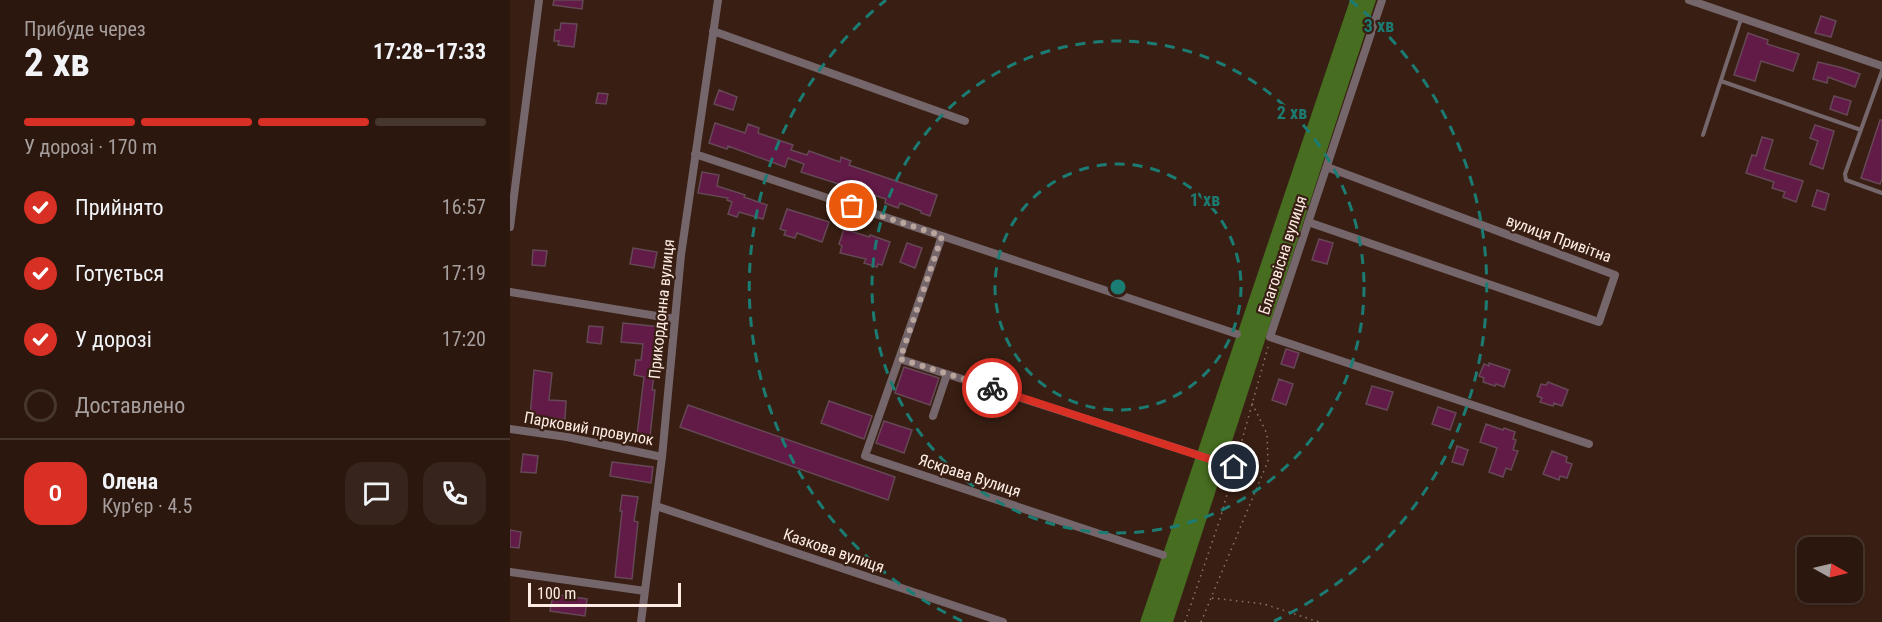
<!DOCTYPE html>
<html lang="uk">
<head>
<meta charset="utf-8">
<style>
	:root { --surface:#2b170e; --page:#37241c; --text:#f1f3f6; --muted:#a69f9e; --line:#47362e; --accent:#d93025 }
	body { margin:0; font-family:"Roboto Condensed",sans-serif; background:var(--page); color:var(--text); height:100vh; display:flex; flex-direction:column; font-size:22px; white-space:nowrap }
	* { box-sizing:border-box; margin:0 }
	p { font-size:20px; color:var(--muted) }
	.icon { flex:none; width:33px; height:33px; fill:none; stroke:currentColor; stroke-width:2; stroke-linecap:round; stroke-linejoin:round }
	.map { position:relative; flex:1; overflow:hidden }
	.drawer { display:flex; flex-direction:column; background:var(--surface); width:510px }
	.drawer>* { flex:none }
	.needle { width:39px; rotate:98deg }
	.controls { position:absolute; left:1287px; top:537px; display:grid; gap:12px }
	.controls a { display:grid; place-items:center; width:66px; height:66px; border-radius:12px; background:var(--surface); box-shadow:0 2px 4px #0004,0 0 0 2px var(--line); font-size:30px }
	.scale { position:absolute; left:18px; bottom:15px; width:153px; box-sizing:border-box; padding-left:6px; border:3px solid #ffede5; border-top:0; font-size:16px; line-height:21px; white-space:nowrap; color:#ffede5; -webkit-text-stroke:4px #391f13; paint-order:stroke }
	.pin { position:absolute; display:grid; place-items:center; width:51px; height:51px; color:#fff; margin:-26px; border:3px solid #fff; border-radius:50%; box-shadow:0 2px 6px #0007 }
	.courier { position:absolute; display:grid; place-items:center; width:60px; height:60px; margin:-30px; border:4px solid #d93025; border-radius:50%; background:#fff; color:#222; box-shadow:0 2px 8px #0007 }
	.overview em { font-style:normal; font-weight:700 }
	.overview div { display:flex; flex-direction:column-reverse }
	.overview { display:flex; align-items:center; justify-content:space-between; height:102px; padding:0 24px }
	h1 { font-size:39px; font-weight:700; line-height:45px }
	.bar { display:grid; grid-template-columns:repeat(4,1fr); gap:9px 6px; align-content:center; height:72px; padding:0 24px }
	.bar i { height:8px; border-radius:4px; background:var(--line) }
	.bar .selected { background:var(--accent) }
	.bar p { grid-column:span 4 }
	.line { display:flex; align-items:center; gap:15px; padding:0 24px; border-top:2px solid var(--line) }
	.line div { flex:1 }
	.round { display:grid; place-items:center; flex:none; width:63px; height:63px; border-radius:18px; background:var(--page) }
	ol { padding:0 24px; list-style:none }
	li { display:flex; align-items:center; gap:18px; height:66px }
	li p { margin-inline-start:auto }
	li .icon { padding:6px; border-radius:50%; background:var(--accent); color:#fff; stroke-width:4 }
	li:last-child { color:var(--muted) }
	li i { width:33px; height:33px; border:3px solid var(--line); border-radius:50% }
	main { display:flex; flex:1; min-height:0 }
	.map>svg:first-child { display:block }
</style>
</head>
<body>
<main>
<section class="drawer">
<div class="overview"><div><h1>2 хв</h1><p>Прибуде через</p></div><em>17:28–17:33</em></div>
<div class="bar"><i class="selected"></i><i class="selected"></i><i class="selected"></i><i></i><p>У дорозі · 170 m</p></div>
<ol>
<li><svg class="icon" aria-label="check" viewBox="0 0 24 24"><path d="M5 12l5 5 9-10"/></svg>Прийнято<p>16:57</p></li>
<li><svg class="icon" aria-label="check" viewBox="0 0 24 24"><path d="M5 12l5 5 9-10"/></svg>Готується<p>17:19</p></li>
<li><svg class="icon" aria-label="check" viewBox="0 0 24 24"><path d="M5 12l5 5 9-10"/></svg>У дорозі<p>17:20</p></li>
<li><i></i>Доставлено</li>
</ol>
<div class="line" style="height:108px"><b class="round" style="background:var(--accent);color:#fff">О</b><div><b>Олена</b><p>Кур’єр · 4.5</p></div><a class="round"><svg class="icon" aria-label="chat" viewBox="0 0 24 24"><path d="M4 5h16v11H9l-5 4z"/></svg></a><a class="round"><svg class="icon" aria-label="phone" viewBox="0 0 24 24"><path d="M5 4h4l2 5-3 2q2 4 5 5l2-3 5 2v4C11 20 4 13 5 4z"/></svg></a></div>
</section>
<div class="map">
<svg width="1372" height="622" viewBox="0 0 1372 622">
	<rect width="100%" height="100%" fill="#391f13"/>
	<!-- forest -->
	<path fill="#466d20" d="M 840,0 L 866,0 L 663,622 L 630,622 Z"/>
	<!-- building -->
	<path fill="#621a46" stroke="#654856" stroke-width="1.5" d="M 44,0 L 73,0 L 72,9 L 43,5 Z
		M 1311,16 L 1326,21 L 1321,37 L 1305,33 Z
		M 51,23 L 67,24 L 64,47 L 48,45 L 49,41 L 44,41 L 45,30 L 50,30 Z
		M 1238,33 L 1258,40 L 1257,44 L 1289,54 L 1283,71 L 1251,61 L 1245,81 L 1224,75 Z
		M 1308,62 L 1333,68 L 1350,74 L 1345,87 L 1318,77 L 1317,83 L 1303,79 Z
		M 209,90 L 227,97 L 223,110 L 204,104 Z
		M 88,93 L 98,94 L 96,104 L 86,103 Z
		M 1324,96 L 1341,101 L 1337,115 L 1320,109 Z
		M 1370,120 L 1372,120 L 1372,179 L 1370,184 L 1351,178 Z
		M 205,123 L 235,133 L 238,124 L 249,128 L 248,133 L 283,145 L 281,150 L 297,155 L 299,151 L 330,162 L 331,157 L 341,161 L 339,165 L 427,195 L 420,216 L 411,213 L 411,211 L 390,203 L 388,208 L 375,203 L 376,199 L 291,172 L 294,164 L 278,158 L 275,167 L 218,146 L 217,149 L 199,143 Z
		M 1305,125 L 1324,131 L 1313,169 L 1300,164 L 1308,141 L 1300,138 Z
		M 1252,137 L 1263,140 L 1254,169 L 1293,181 L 1286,202 L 1273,197 L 1275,192 L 1262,188 L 1264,182 L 1236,173 L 1242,155 L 1246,156 Z
		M 192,172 L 209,175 L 207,186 L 235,195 L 234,197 L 257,205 L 253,219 L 229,212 L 227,217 L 218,214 L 222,202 L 217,200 L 218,198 L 188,193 Z
		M 1307,190 L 1319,194 L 1315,210 L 1302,206 Z
		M 277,209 L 319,222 L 312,242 L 287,233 L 285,238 L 274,235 L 276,231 L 270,229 Z
		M 334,229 L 359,237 L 360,235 L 380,242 L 372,265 L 368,264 L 367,267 L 354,263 L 356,259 L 330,253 L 332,246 L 329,244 Z
		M 809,239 L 823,243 L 817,264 L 802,260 Z
		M 397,243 L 412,248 L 405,268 L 390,262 Z
		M 123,248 L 147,252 L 144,268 L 120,264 Z
		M 23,250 L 37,251 L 35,266 L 22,265 Z
		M 113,323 L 151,327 L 142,390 L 145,390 L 140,437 L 127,435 L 134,377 L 124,375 L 126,360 L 131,360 L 133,344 L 111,342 Z
		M 79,326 L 93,327 L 91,344 L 77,342 Z
		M 776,349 L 789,353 L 784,368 L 771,364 Z
		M 979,363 L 1000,370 L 994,387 L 986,384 L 985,386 L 973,382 L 974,378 L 969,376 L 974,364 L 979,366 Z
		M 394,367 L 429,378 L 420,405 L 385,393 Z
		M 24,370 L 42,373 L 39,400 L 56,401 L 55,419 L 20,417 Z
		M 769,379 L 783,384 L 776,405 L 762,400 Z
		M 1038,382 L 1058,390 L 1052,406 L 1044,403 L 1043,406 L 1030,402 L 1032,398 L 1027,396 L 1031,384 L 1036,385 Z
		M 862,386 L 883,392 L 877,410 L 856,404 Z
		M 319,401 L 362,416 L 354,439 L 311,423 Z
		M 178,405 L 385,477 L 378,500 L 170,427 Z
		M 928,407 L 946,413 L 940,430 L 922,424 Z
		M 374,421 L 402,430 L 394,453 L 366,443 Z
		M 976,424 L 993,430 L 994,428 L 1005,432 L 1003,439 L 1006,440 L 1003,450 L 1008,451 L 1001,470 L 996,468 L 993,477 L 979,472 L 987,448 L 970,442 Z
		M 947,446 L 958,450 L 953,465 L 942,462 Z
		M 1042,451 L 1057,457 L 1056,462 L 1062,464 L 1057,478 L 1050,476 L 1049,480 L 1033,474 Z
		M 13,454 L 28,456 L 26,473 L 11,472 Z
		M 102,462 L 143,467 L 141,483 L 100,476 Z
		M 112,495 L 128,497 L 124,521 L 128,522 L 122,579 L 105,577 L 112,511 L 110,511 Z
		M 0,530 L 11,532 L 9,548 L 0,547 Z
		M 43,594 L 77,599 L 75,616 L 40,611 Z"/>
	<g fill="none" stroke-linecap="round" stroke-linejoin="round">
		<!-- path -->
		<path stroke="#8d766c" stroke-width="1.5" stroke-dasharray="1.5 4.5" stroke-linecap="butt" d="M 727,458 L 758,347
			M 702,598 L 754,604 L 809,622
			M 675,622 L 710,519 L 722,477
			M 691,622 L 758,461 L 757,434 L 742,403"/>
		<!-- service -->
		<path stroke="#75666b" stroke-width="4" d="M 1372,71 L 1335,174 L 1336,180 L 1372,193
			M 1211,81 L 1351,130
			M 1193,135 L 1231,19"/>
		<!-- minor -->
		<path stroke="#75666b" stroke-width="8" d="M 872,0 L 760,337 L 1079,444
			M 1179,0 L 1372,66
			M 203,31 L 455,121
			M 185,154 L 727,334
			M 798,222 L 1089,322 L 1105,275 L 817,167
			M 0,227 L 29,0
			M 432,236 L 355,456 L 653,555
			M 0,292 L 165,319
			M 390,359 L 725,467
			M 423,416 L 437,374
			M 0,429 L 57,437 L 152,457
			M 146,506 L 493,622
			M 0,572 L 135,591
			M 131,622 L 152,457 L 171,255 L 208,0"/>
	</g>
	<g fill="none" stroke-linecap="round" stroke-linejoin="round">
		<!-- done -->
		<path stroke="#baa59c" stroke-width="6" stroke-dasharray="0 10.8" d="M 342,206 L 432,236 L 390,359 L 482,388"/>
		<!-- route -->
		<path stroke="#d93025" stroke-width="8" d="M 482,388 L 724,467"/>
	</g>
	<!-- distance rings -->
	<g fill="none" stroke="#1b7c74" stroke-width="3" stroke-dasharray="10 8">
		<circle cx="608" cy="287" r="123"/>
		<circle cx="608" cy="287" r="246"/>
		<path d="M452 621A369 369 0 0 1 376 0M840 0A369 369 0 0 1 764 621"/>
	</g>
	<g text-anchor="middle" stroke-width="4.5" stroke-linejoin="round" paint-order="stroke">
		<!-- street labels -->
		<g font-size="16" fill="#ffede5" stroke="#391f13">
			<text transform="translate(1049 238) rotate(20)" y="6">вулиця Привітна</text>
			<text transform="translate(772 255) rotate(-72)" y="6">Благовісна вулиця</text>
			<text transform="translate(151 309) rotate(-84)" y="6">Прикордонна вулиця</text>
			<text transform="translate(79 428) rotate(10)" y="6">Парковий провулок</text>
			<text transform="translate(460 475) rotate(18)" y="6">Яскрава Вулиця</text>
			<text transform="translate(324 550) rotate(19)" y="6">Казкова вулиця</text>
		</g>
	</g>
	<circle cx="608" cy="287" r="9" fill="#1b7c74" stroke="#391f13" stroke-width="3"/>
	<g font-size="18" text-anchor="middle" font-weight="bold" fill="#1b7c74" stroke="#391f13" stroke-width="4.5" stroke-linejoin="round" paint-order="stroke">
		<text x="869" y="32">3 хв</text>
		<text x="782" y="119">2 хв</text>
		<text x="695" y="206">1 хв</text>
	</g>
</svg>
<div class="controls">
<a><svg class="needle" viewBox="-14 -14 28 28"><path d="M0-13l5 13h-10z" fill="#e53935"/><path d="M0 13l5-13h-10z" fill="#a69f9e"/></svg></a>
</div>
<div class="scale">100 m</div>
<div class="pin" style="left:342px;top:206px;background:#ea580c"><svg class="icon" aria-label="bag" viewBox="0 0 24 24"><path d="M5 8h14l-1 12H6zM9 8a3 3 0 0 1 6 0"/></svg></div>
<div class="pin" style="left:724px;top:467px;background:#1f2937"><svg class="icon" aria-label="home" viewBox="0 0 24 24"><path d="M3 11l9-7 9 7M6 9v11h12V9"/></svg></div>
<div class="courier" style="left:482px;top:388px"><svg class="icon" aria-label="bike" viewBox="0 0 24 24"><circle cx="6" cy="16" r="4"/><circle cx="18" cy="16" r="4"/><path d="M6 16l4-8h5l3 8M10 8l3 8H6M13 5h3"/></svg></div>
</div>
</main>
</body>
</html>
